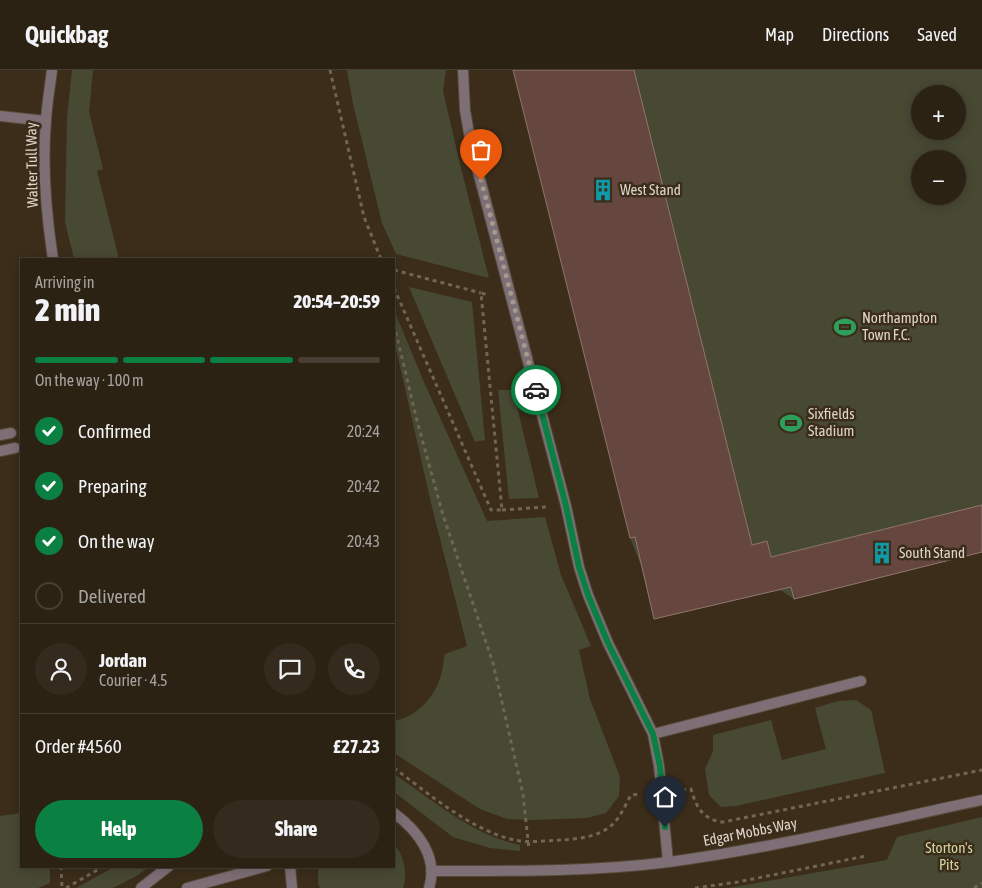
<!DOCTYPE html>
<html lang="en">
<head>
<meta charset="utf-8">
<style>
	:root { --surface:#2c2214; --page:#342a1d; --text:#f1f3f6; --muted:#a6a4a0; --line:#483f34; --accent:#0b8043 }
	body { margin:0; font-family:"Asap Condensed",sans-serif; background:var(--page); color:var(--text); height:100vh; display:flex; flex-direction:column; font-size:19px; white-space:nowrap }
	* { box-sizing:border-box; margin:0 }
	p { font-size:16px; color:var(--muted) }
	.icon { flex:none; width:28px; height:28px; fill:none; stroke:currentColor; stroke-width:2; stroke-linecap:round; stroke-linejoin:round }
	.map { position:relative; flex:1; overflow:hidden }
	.sheet { position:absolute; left:20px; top:188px; width:375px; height:610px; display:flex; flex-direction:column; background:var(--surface); border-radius:0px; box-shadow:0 2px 12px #0003,0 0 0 1px var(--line) }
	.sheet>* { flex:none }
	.buttons { position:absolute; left:911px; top:15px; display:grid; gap:10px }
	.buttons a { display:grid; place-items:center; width:55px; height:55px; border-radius:50%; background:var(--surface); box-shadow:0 2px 12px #0003,0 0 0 1px var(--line); font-size:25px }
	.pin { position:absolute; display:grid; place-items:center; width:42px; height:42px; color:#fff; margin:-51px -21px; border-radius:50% 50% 50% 0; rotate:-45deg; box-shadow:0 0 5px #0007 }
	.pin .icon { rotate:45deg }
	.courier { position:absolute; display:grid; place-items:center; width:50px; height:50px; margin:-25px; border:4px solid #0b8043; border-radius:50%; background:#fff; color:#222; box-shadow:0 1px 6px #0007 }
	.headline em { font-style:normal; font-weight:800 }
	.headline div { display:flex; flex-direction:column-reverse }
	.headline { display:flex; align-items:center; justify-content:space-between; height:85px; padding:0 15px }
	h1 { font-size:32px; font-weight:800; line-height:38px }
	.bar { display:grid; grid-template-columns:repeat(4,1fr); gap:8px 5px; align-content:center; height:60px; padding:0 15px }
	.bar i { height:6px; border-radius:4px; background:var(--line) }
	.bar .active { background:var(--accent) }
	.bar p { grid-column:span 4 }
	.line { display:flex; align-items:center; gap:12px; padding:0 15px; border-top:1px solid var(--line) }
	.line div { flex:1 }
	.round { display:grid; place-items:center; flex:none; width:52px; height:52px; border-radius:26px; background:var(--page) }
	ol { padding:0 15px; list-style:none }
	li { display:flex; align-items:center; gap:15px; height:55px }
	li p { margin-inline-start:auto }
	li .icon { padding:5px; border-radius:50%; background:var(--accent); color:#fff; stroke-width:4 }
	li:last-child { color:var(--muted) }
	li i { width:28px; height:28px; border:2px solid var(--line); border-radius:50% }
	.button { display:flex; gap:10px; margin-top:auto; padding:10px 15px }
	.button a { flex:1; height:58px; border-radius:30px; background:var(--accent); color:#fff; font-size:20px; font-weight:800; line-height:58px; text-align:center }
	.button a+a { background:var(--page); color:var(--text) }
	header { display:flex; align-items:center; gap:30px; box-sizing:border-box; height:70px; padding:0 25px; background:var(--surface); border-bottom:1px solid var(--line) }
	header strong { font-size:24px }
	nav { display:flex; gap:28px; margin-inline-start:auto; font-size:18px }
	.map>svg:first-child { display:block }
</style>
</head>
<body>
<header>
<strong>Quickbag</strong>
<nav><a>Map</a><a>Directions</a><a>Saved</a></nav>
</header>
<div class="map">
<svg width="982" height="818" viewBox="0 0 982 818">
	<rect width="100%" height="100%" fill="#3b2d1a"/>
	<!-- green -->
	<path fill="#474933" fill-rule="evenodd" d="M 72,0 L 93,0 L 89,42 L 103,99 L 97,101 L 119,189 L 74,189 L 65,152 L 67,47 Z
		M 347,0 L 446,0 L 443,21 L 460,94 L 489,208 L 396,184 L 382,153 L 353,34 Z
		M 526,0 L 982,0 L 982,482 L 794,529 L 780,520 L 654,549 L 642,498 L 630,468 L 514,2 ZM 920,24 L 958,24 L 958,61 L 920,61 ZM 920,89 L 958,89 L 958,126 L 920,126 Z
		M 409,217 L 472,232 L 485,370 L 475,372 Z
		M 394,240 L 424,312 L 487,451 L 545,447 L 561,505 L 591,576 L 579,580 L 590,629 L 620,707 L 619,726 L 606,743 L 587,748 L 533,750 L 507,749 L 480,739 L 394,683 L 394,651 C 415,648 434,628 440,608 C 443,600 443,592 445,584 L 467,576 L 431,433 L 394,270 Z
		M 498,320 L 513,320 L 539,428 L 509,429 Z
		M 856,630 L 871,640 L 885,703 L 736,736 L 721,737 L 709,725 L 705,699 L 713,681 L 713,665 L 771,650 L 782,690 L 826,679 L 815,638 L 838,631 Z
		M 394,704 C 434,731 472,765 520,775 L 520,781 L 490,778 L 453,767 L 394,722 Z
		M 21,743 L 21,796 L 50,796 L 50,813 L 38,818 L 0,818 L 0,746 Z
		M 982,747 L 982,818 L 728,818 L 887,790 L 897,767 Z
		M 394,774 C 404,786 408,802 403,818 L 320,818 L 318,813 L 318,796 L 394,796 Z
		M 116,796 L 150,796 L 138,805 L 113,818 L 76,818 Z"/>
	<!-- building -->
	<path fill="#65473f" stroke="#90756d" d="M 513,0 L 634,0 L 752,475 L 767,471 L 771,487 L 982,435 L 982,482 L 794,529 L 791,517 L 654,549 L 635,467 L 630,468 Z"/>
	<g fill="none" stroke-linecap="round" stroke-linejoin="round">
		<!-- lane casing -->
		<g stroke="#554836" stroke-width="12">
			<path id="lane" d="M 463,0 L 465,40 L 471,75 L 566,436 L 579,497 L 588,525 L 608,573 L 653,664 L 659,696 L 668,792
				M 0,46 L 46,51
				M 0,365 L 11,363
				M 0,381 L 15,378
				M 653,664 L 861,611"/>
		</g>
		<!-- street casing -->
		<g stroke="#554836" stroke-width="12">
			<path id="street" d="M 52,0 C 50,17 47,33 46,50 C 42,96 46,143 53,189
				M 394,743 C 417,760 439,787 429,818
				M 290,796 L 292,818
				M 431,801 C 510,801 590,802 669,792 C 774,778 878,752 982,730
				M 141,818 L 169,796
				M 187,818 L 267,796"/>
		</g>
		<!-- path -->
		<path stroke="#716554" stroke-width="3" stroke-dasharray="4 4" stroke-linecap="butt" d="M 330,0 L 364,147 L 381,189
			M 394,200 L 481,223
			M 394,218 L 491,440 L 502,440 L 481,223 L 489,225
			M 394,254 L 417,351 L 443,445 L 493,593 L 523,724 L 529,780
			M 502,440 L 546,437
			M 394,698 C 429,724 471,760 514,770 C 529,773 545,771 560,770 C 581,769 606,766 618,748 C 623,741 627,732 631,725 L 641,724
			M 682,720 L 691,719 C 696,737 703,750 723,752 L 982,700
			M 61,796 L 62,818
			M 66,818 L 104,796
			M 695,818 L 738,812 L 866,786
			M 974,818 L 982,813"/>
		<!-- lane -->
		<use href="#lane" stroke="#7d6f75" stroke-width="10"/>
		<!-- street -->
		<use href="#street" stroke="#7d6f75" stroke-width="10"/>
	</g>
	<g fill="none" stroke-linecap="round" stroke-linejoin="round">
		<!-- done -->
		<path stroke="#a59a8c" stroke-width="5" stroke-dasharray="0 9" d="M 481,110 L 536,320"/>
		<!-- route -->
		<path stroke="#0b8043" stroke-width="6" d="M 536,320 L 566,436 L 579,497 L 588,525 L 608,573 L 653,664 L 660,696 L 665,757"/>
	</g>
	<!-- icons -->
	<defs>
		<g id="building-bare" transform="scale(1.725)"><path d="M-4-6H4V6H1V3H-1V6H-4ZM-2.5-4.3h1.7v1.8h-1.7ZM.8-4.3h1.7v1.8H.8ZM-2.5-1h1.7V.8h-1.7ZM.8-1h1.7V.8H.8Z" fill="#0f9aa8" stroke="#3b2d1a" stroke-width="2.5" paint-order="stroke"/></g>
		<g id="stadium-bare" transform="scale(1.725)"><path d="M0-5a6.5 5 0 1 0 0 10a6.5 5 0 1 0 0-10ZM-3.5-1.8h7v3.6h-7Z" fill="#2e9e5b" stroke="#3b2d1a" stroke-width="2.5" paint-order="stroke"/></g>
	</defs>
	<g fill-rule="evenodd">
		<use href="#building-bare" x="603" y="120"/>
		<use href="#stadium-bare" x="845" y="257"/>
		<use href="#stadium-bare" x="791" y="353"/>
		<use href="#building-bare" x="882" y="483"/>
	</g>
	<g text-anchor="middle" stroke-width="5" stroke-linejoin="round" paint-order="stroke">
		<!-- street labels -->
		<g font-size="15" fill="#ded5ca" stroke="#3b2d1a">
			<text transform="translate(32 95) rotate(-91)" y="5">Walter Tull Way</text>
			<text transform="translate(750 762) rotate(-11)" y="5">Edgar Mobbs Way</text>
		</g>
		<!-- poi labels -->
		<g font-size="15" fill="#ded5ca" stroke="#3b2d1a" text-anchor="start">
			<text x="620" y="125">West Stand</text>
			<text x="862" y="253">Northampton<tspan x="862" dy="17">Town F.C.</tspan></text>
			<text x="808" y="349">Sixfields<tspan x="808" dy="17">Stadium</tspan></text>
			<text x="899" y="488">South Stand</text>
		</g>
		<!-- park labels -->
		<g font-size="15" fill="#d1d6a0" stroke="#3b2d1a">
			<text x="949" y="783">Storton's<tspan x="949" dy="17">Pits</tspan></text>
		</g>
	</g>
</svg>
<div class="buttons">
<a>+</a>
<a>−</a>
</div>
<div class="pin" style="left:481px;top:110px;background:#ea580c"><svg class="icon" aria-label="bag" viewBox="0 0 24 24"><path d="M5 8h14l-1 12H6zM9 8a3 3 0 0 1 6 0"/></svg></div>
<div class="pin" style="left:665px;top:757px;background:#1f2937"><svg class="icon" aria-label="home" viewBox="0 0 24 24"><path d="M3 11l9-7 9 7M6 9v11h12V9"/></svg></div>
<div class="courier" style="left:536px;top:320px"><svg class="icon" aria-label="car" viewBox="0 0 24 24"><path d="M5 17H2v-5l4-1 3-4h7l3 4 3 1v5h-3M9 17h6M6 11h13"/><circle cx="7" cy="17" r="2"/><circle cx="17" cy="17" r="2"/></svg></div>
<section class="sheet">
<div class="headline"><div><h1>2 min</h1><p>Arriving in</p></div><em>20:54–20:59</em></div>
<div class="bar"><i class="active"></i><i class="active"></i><i class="active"></i><i></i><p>On the way · 100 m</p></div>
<ol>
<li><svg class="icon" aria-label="check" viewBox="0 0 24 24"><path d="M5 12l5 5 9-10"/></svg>Confirmed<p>20:24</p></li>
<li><svg class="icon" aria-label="check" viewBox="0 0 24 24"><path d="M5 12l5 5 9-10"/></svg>Preparing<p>20:42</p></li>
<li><svg class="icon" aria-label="check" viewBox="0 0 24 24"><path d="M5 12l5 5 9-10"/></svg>On the way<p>20:43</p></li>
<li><i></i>Delivered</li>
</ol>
<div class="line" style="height:90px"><a class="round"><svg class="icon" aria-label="person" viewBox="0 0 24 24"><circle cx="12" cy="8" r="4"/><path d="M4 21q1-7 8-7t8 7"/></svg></a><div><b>Jordan</b><p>Courier · 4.5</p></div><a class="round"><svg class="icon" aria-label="chat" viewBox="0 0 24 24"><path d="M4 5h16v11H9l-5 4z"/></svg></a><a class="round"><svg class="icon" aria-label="phone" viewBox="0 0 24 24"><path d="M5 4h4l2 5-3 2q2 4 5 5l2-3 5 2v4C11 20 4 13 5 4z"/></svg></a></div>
<div class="line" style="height:65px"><div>Order #4560</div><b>£27.23</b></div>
<div class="button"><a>Help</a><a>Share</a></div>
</section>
</div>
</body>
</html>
